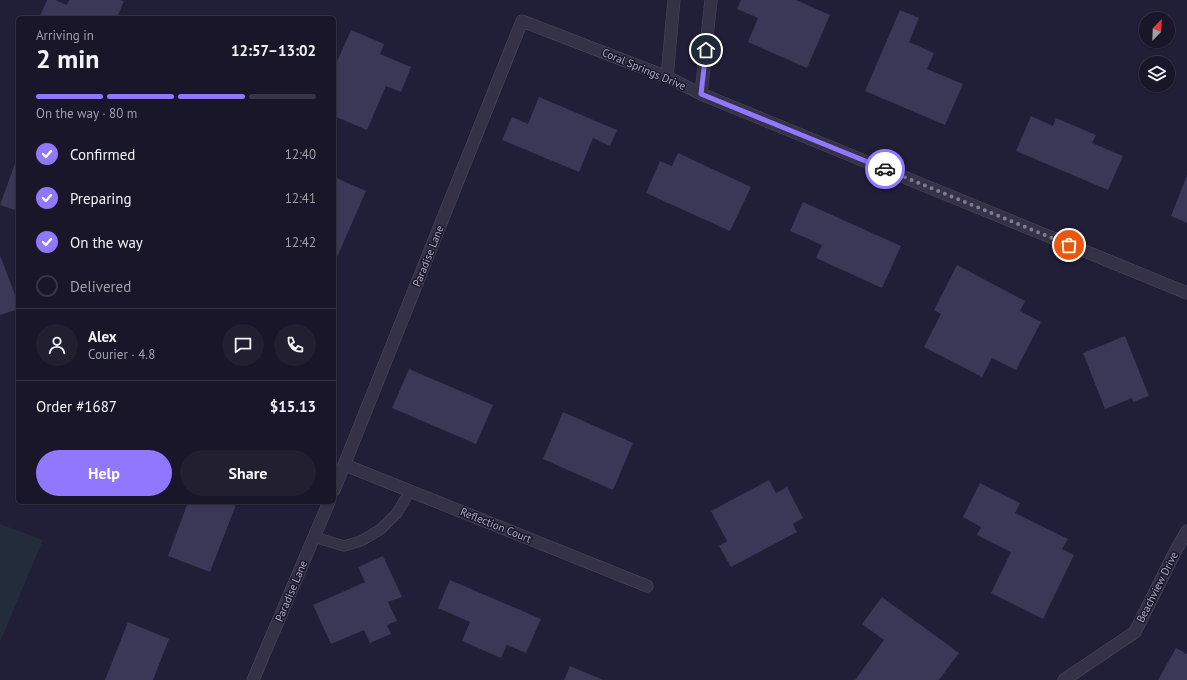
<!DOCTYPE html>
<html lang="en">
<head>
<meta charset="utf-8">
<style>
	:root { --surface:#191629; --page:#221f31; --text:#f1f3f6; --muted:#9f9fa8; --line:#373546; --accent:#8f77fe }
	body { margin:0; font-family:"PT Sans",sans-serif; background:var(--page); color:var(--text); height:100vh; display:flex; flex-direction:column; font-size:15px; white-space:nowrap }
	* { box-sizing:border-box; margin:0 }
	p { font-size:13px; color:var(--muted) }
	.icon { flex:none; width:22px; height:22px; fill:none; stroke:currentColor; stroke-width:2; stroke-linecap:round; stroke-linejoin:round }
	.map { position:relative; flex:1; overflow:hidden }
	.details { position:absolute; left:16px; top:16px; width:320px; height:488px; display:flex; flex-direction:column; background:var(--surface); border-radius:6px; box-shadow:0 1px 3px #0004,0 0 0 1px var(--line) }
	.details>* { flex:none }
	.needle { width:26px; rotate:23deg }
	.buttons { position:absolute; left:1139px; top:12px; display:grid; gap:8px }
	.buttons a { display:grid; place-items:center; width:36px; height:36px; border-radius:50%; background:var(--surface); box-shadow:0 1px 3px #0004,0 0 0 1px var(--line); font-size:20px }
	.pin { position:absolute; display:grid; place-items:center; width:34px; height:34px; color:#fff; margin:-17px; border:2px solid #fff; border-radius:50%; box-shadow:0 1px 4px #0007 }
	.courier { position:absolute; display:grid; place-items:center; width:40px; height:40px; margin:-20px; border:3px solid #8f77fe; border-radius:50%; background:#fff; color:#222; box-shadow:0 1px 5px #0007 }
	.overview em { font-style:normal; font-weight:800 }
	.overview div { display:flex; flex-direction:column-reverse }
	.overview { display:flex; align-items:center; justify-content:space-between; height:68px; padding:0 20px }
	h1 { font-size:26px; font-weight:800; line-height:30px }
	.bar { display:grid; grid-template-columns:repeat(4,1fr); gap:6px 4px; align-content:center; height:48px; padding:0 20px }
	.bar i { height:5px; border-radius:3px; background:var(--line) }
	.bar .current { background:var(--accent) }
	.bar p { grid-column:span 4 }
	.line { display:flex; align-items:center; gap:10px; padding:0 20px; border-top:1px solid var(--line) }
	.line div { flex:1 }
	.round { display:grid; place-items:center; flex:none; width:42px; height:42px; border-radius:21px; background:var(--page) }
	ol { padding:0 20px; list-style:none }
	li { display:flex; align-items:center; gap:12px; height:44px }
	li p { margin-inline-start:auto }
	li .icon { padding:4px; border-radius:50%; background:var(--accent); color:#fff; stroke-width:4 }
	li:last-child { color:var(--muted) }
	li i { width:22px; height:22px; border:2px solid var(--line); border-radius:50% }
	.action { display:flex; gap:8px; margin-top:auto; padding:8px 20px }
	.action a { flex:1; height:46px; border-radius:24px; background:var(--accent); color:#fff; font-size:16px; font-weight:800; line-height:46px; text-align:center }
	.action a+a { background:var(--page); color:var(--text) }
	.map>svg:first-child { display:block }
</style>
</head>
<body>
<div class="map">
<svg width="1187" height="680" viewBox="0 0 1187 680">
	<rect width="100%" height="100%" fill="#211e37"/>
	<!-- green -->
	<path fill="#232c3b" d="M 0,524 L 43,540 L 0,642 Z"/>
	<!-- building -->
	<path fill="#3b3756" d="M 47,0 L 55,0 L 67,5 L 69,0 L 120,0 L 124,1 L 117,18 L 39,18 Z
		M 741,0 L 796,0 L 830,15 L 807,68 L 748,42 L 758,18 L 737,9 Z
		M 900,10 L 919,18 L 909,42 L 934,53 L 927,69 L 963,84 L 945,125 L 865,91 Z
		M 351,30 L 384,44 L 380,54 L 411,67 L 401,92 L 386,86 L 367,130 L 334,116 L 334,68 Z
		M 539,97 L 617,130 L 610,146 L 593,138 L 579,172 L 502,140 L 512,117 L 528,124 Z
		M 1031,116 L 1053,126 L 1056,118 L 1096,135 L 1092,143 L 1123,156 L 1108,190 L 1016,151 Z
		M 678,153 L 751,187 L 730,231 L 646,193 L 660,161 L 672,166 Z
		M 18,155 L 18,211 L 0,205 Z
		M 1187,175 L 1187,223 L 1171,216 Z
		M 334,177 L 366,191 L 334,264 Z
		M 803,202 L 901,246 L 882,288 L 816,258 L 822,245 L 790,231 Z
		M 0,255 L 18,303 L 18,309 L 0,315 Z
		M 957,265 L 1025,301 L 1020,311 L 1041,322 L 1016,370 L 992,358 L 982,377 L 924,347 L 941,314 L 934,310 Z
		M 1125,336 L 1149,396 L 1133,402 L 1132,398 L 1105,409 L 1083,353 Z
		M 409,369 L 493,405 L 476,444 L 392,408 Z
		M 563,412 L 633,443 L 613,490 L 543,459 Z
		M 769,480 L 776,493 L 787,487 L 803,518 L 793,524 L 797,532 L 731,567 L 719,546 L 727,541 L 711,511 Z
		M 980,483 L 1020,503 L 1015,513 L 1068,539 L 1062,549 L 1074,555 L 1043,619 L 991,593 L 1011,552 L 977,535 L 981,527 L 963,517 Z
		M 188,502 L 237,502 L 210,572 L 168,556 Z
		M 383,556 L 402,597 L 388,602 L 397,621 L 387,625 L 391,634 L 370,643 L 364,630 L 331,644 L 313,605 L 365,582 L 358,567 Z
		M 450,580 L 541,619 L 526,653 L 507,645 L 501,658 L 462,641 L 470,622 L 438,608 Z
		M 882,597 L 959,653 L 939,680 L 855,680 L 884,640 L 862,624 Z
		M 128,622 L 169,639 L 153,680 L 105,680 Z
		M 1176,648 L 1187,654 L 1187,680 L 1158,680 Z
		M 570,666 L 603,680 L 564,680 Z"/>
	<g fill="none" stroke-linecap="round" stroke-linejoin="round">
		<!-- lane casing -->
		<g stroke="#4d4960" stroke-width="11">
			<path id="lane" d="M 314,537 L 344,546 L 361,541 L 381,529 L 397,513 L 410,491"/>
		</g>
		<!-- street casing -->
		<g stroke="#4d4960" stroke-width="13">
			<path id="street" d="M 667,77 L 674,0
				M 701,94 L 711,0
				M 345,465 L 647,586
				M 334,490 L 522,21 L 667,77 L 701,94 L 1187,293
				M 253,680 L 329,502
				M 1064,680 L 1135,632 L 1175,552 L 1187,531"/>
		</g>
		<!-- lane -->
		<use href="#lane" stroke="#353248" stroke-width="10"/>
		<!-- street -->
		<use href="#street" stroke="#353248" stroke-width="12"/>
	</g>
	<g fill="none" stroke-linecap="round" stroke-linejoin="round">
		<!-- done -->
		<path stroke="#7e7a93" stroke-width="4" stroke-dasharray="0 7.2" d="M 885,169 L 1069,245"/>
		<!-- route -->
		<path stroke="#8f77fe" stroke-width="5" d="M 706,50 L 701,94 L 885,169"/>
	</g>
	<g text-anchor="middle" stroke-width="3" stroke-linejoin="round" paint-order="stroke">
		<!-- street labels -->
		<g font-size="11" fill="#b0abc5" stroke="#1a172c">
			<text transform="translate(644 69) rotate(23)" y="4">Coral Springs Drive</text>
			<text transform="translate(428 256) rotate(-68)" y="4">Paradise Lane</text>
			<text transform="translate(496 525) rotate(22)" y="4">Reflection Court</text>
			<text transform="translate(1157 587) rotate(-63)" y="4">Beachview Drive</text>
			<text transform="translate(291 591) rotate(-67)" y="4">Paradise Lane</text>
		</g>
	</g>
</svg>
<div class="buttons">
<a><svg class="needle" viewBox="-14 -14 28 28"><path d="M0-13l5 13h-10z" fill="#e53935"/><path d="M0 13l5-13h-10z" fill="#9f9fa8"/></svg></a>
<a><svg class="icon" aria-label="layers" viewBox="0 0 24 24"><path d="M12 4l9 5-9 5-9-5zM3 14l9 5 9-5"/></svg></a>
</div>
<div class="pin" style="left:1069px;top:245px;background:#ea580c"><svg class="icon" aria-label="bag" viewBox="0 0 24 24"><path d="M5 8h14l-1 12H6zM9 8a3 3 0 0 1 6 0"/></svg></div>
<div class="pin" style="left:706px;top:50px;background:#1f2937"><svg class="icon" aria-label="home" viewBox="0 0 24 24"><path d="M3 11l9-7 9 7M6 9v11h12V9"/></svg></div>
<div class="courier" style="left:885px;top:169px"><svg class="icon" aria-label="car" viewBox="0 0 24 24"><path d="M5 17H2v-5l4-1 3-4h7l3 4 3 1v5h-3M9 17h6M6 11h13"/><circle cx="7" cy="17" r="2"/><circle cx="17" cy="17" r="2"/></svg></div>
<section class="details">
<div class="overview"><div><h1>2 min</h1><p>Arriving in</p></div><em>12:57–13:02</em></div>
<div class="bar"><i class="current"></i><i class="current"></i><i class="current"></i><i></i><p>On the way · 80 m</p></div>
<ol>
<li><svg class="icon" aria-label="check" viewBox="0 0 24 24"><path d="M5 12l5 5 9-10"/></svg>Confirmed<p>12:40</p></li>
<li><svg class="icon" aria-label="check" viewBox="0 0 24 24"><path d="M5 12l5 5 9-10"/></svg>Preparing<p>12:41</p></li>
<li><svg class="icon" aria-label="check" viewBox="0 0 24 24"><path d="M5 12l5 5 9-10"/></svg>On the way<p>12:42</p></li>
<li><i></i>Delivered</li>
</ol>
<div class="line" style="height:72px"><a class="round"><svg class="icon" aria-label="person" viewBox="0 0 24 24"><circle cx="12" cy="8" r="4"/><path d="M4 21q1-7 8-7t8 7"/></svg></a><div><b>Alex</b><p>Courier · 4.8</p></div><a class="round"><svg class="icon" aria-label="chat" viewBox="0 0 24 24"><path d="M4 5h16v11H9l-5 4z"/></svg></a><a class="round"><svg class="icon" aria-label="phone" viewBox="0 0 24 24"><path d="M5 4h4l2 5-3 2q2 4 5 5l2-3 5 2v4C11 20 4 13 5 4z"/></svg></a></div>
<div class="line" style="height:52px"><div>Order #1687</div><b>$15.13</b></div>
<div class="action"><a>Help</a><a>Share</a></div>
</section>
</div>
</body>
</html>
